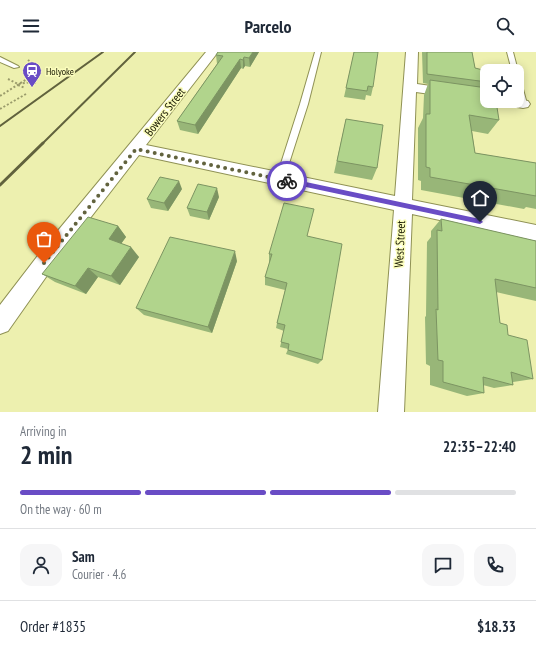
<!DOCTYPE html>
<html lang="en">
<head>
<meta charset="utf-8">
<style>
	:root { --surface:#fff; --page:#f6f6f7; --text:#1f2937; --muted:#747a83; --line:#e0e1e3; --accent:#694cc5 }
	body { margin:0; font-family:"PT Sans Narrow",sans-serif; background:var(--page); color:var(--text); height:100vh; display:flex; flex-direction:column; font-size:15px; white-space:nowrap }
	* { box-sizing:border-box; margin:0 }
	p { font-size:13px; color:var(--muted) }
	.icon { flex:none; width:22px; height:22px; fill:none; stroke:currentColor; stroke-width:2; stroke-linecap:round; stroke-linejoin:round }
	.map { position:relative; height:360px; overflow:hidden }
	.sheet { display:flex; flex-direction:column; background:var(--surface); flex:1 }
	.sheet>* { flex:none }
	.controls { position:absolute; left:480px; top:12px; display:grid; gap:8px }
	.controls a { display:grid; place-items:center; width:44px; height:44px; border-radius:8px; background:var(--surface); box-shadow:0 2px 10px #0003; font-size:20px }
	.pin { position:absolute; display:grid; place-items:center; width:34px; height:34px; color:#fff; margin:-41px -17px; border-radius:50% 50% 50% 0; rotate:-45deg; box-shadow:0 0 4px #0007 }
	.pin .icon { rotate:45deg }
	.courier { position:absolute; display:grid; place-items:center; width:40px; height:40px; margin:-20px; border:3px solid #694cc5; border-radius:50%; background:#fff; color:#222; box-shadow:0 1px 5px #0007 }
	.overview em { font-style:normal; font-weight:800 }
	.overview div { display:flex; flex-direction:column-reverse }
	.overview { display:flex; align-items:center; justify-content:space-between; height:68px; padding:0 20px }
	h1 { font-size:26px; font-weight:800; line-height:30px }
	.bar { display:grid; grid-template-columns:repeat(4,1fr); gap:6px 4px; align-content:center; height:48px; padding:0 20px }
	.bar i { height:5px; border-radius:3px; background:var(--line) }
	.bar .active { background:var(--accent) }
	.bar p { grid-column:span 4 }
	.line { display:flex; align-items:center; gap:10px; padding:0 20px; border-top:1px solid var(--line) }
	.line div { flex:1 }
	.round { display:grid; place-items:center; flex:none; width:42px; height:42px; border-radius:12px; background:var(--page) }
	header { display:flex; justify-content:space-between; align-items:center; height:52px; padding:0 20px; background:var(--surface); font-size:18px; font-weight:800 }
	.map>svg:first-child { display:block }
</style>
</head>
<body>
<header><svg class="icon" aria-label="menu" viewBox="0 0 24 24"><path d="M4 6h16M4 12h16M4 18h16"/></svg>Parcelo<svg class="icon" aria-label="search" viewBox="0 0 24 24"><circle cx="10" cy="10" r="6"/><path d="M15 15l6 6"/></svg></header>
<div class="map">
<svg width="536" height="360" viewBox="0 0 536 360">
	<rect width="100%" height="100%" fill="#edf0af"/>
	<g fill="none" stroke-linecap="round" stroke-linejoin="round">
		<!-- lane casing -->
		<g stroke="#8f9154" stroke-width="2">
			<path id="lane" d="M 315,0 L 321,0 L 308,52 L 284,127 L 280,130 L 276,127 L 300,52 Z
				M 507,0 L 513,0 L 518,19 L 517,20 L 517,19 L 512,19 Z
				M 0,5 L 18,14 L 19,15 L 14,16 L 0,10 Z
				M 517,24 L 520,26 L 527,52 L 523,54 L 519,52 L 517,42 Z"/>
		</g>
		<!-- street casing -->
		<g stroke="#8f9154" stroke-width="2">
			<path id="street" d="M 206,0 L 218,0 L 146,93 L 395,144 L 406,0 L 418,0 L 417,32 L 487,42 L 487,49 L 492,49 L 487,50 L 416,40 L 412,148 L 536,173 L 536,189 L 412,162 L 404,360 L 378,360 L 394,158 L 139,103 L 60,205 L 8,279 L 0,282 L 0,253 L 46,193 Z
				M 517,47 L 528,49 L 530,52 L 528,55 L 523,56 L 499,52 L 497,49 L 517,49 Z"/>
		</g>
		<!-- path -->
		<path stroke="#9a9b6b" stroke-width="2" stroke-dasharray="2 2" stroke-linecap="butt" d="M 8,27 L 18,32 L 31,30 L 36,31
			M 18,33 L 25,36
			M 0,44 L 38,20 L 38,16 L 28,8
			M 0,57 L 26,42"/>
		<!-- lane -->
		<use href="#lane" fill="#fff" fill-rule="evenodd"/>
		<!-- street -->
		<use href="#street" fill="#fff" fill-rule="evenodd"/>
		<!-- rail-far1 -->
		<path stroke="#61623d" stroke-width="2" d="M 0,74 L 103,0
			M 42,92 L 135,0"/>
		<!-- rail -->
		<path stroke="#61623d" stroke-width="3" d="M 0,133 L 43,91"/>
	</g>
	<!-- wall -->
	<path fill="#98b678" d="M 218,0 L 259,0 L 250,15 L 245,14 L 243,17 L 241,16 L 198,82 L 180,78 L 177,69 L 217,12 L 216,3 Z
		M 354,0 L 373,35 L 371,44 L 366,43 L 365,48 L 344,45 Z
		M 422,0 L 472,0 L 475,16 L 487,30 L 487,34 L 486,36 L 499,68 L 488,82 L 472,79 L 475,101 L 536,111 L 536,157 L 526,155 L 524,157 L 421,138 L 421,129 L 418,128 L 418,76 L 423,66 L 424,43 L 428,32 L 423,31 Z
		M 346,67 L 377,116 L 372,128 L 334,121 Z
		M 182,137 L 168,159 L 151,156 L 147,147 Z
		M 219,145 L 209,168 L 190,164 L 187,156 Z
		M 441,167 L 536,189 L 536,249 L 496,240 L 500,271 L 508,283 L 533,327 L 513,330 L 513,333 L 494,336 L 483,333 L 484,341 L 467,344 L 430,333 L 430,314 L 426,312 L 425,265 L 426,264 L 427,190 L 431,185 L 431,179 Z
		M 118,174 L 126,185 L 121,192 L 139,205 L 120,233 L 98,225 L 86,242 L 55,230 L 42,222 Z
		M 308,184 L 322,308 L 318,312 L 286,302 L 288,297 L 280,295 L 284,279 L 276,276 L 277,271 L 285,238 L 265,233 L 265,225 L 270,210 L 269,210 L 269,202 Z
		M 237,209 L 212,281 L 144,263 L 136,256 Z"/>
	<!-- shaded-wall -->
	<path fill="#7c9462" d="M 253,0 L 259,0 L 250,15 L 249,6 Z
		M 244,5 L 245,14 L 243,17 L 243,8 Z
		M 240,7 L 241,16 L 198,82 L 195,73 Z
		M 179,129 L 182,137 L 168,159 L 164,151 Z
		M 217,136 L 219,145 L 209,168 L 207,160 Z
		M 118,174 L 126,185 L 117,197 L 109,187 Z
		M 131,195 L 139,205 L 120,233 L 111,224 Z
		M 235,199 L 237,209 L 212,281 L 208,275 Z
		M 88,216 L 98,225 L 86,242 L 75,234 Z"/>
	<!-- building -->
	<path fill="#b1d48c" stroke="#7c9462" d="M 218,0 L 253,0 L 249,6 L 244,5 L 243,8 L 240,7 L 195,73 L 177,69 L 223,4 L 216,3 Z
		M 354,0 L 378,0 L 373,35 L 368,34 L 367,39 L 346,36 Z
		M 427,0 L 472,0 L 475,16 L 487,19 L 487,30 L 427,22 Z
		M 430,28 L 487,36 L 487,49 L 496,49 L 499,68 L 469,63 L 475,101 L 536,111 L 536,144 L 430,125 L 430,116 L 426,115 L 426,62 L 430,62 Z
		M 346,67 L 383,73 L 377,116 L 337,109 Z
		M 160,125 L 179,129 L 164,151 L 147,147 Z
		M 198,132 L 217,136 L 207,160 L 187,156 Z
		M 284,151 L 314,157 L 307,184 L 342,192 L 322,308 L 288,298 L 289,292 L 281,290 L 285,273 L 277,271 L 287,231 L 265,225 L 272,202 L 269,202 Z
		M 88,165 L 118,174 L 109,187 L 131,195 L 111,224 L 88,216 L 75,234 L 42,222 Z
		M 441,167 L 536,189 L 536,236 L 495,227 L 500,271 L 507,273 L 508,283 L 527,288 L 533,327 L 511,320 L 513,333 L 483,325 L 484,341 L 443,330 L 443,309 L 438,308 L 436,257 L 438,258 L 437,178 L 442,179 Z
		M 170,185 L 235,199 L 208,275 L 136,256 Z"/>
	<!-- route -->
	<path fill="#694cc5" d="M 287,126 L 480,167 L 483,170 L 480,172 L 287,131 L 284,129 Z"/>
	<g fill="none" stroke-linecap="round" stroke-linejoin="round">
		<!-- done -->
		<path stroke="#62633e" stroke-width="4" stroke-dasharray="0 7.2" d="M 44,211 L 136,97 L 287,129"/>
	</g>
	<!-- icons -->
	<defs>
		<g id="station-pin" transform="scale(1)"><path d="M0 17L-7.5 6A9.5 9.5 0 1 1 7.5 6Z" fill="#694cc5" stroke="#fbfdbc"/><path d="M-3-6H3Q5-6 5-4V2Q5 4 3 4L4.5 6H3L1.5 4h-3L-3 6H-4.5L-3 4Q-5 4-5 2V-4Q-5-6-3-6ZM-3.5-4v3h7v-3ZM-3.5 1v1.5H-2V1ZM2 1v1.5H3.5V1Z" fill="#fff"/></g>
	</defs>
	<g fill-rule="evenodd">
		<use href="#station-pin" x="32" y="19"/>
	</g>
	<g text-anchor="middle" stroke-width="3" stroke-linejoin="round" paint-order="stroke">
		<!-- far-poi labels -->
		<g font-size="10" fill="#171701" stroke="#fbfdbc" text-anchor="start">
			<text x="46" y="23">Holyoke</text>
		</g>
		<!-- street labels -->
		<g font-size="12" fill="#171701" stroke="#fbfdbc">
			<text transform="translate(165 60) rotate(-52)" y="4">Bowers Street</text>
			<text transform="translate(400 192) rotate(-87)" y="4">West Street</text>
		</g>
	</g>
</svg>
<div class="controls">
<a><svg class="icon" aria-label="locate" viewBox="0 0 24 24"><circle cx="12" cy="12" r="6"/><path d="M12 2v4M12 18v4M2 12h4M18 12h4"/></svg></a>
</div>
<div class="pin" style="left:44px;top:211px;background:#ea580c"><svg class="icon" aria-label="bag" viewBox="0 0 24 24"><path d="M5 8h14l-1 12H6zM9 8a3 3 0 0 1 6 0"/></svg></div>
<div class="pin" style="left:480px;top:170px;background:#1f2937"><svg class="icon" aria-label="home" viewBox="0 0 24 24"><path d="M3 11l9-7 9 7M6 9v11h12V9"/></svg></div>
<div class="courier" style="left:287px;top:129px"><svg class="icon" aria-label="bike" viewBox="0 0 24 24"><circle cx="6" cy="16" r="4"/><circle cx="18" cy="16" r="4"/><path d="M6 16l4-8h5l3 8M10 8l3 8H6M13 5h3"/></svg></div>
</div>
<section class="sheet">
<div class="overview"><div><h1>2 min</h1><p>Arriving in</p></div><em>22:35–22:40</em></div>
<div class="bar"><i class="active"></i><i class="active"></i><i class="active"></i><i></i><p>On the way · 60 m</p></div>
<div class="line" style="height:72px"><a class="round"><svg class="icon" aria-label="person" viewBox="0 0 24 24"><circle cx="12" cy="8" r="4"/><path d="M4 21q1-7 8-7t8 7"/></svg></a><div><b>Sam</b><p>Courier · 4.6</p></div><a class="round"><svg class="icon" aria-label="chat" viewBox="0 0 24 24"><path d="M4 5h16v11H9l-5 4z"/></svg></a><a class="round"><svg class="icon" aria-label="phone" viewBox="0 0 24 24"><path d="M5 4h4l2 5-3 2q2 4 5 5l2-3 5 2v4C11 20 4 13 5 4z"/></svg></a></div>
<div class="line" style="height:52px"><div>Order #1835</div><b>$18.33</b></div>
</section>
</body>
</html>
